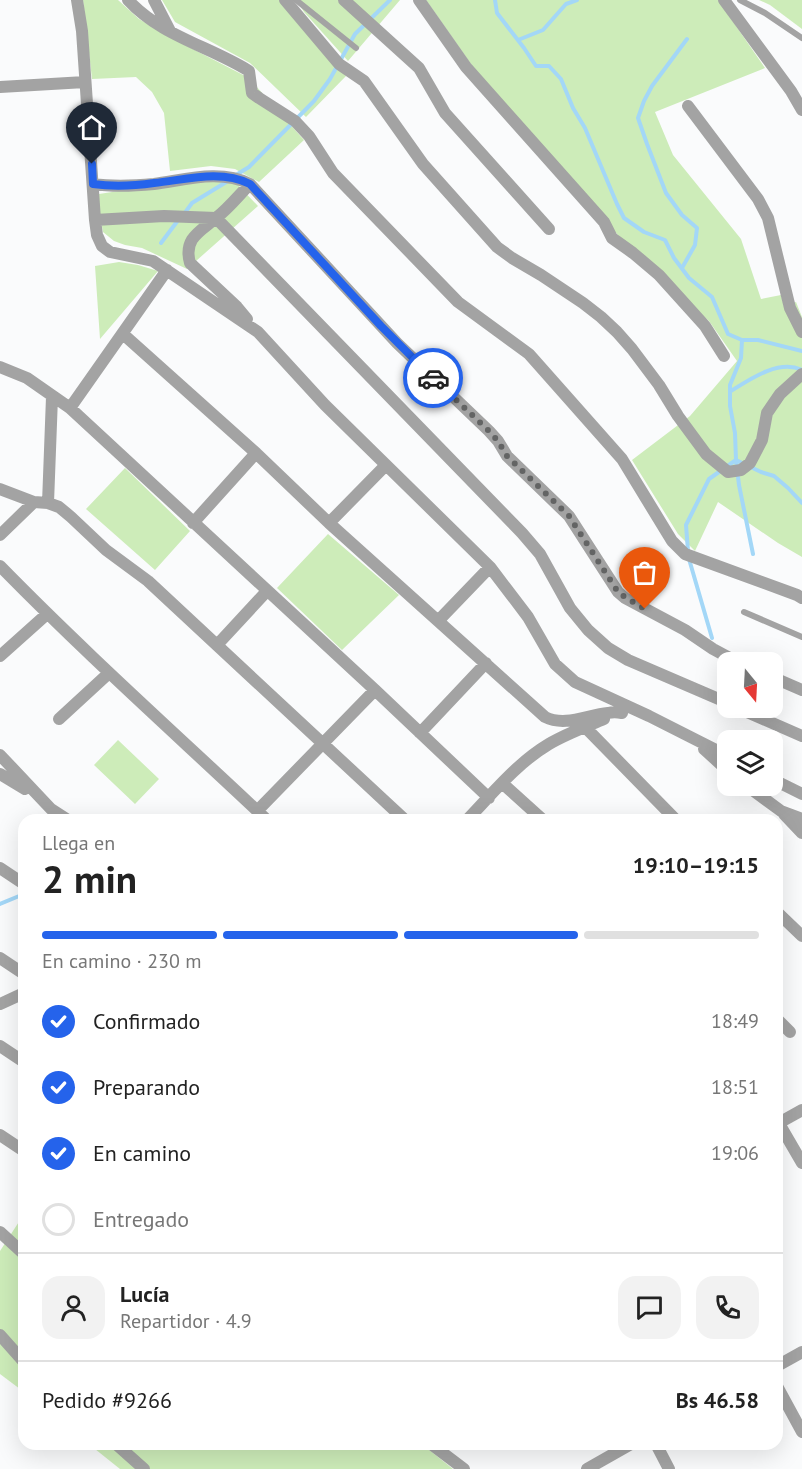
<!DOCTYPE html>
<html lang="es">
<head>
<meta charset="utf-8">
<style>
	:root { --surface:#fff; --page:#f2f2f2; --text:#222; --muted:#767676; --line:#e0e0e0; --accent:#2563eb }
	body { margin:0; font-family:"PT Sans",sans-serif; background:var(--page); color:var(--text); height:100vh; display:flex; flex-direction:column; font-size:22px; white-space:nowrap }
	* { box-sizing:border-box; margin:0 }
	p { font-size:20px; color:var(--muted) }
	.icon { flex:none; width:33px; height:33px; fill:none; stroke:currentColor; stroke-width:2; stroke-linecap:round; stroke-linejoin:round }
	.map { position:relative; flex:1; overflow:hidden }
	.details { position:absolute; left:18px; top:814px; width:765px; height:636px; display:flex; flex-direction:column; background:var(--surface); border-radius:18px; box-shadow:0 6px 24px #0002 }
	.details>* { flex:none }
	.needle { width:39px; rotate:162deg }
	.fabs { position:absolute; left:717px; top:652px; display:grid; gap:12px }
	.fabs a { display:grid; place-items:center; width:66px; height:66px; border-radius:12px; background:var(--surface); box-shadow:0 6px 24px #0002; font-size:30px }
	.pin { position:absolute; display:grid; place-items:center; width:51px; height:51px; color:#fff; margin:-62px -26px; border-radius:50% 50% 50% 0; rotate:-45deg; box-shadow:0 0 6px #0007 }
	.pin .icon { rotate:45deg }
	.courier { position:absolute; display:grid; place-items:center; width:60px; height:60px; margin:-30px; border:4px solid #2563eb; border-radius:50%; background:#fff; color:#222; box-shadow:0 2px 8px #0007 }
	.headline em { font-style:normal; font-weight:800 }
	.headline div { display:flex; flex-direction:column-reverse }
	.headline { display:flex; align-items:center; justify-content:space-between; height:102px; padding:0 24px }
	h1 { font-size:39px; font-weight:800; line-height:45px }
	.bar { display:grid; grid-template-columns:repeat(4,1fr); gap:9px 6px; align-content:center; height:72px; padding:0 24px }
	.bar i { height:8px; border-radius:4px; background:var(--line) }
	.bar .active { background:var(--accent) }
	.bar p { grid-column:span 4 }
	.line { display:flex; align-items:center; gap:15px; padding:0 24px; border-top:2px solid var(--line) }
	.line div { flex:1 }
	.round { display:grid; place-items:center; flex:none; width:63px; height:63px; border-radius:18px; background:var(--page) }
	ol { padding:0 24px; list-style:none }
	li { display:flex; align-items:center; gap:18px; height:66px }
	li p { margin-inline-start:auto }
	li .icon { padding:6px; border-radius:50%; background:var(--accent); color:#fff; stroke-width:4 }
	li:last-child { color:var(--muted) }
	li i { width:33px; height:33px; border:3px solid var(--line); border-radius:50% }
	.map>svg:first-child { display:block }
</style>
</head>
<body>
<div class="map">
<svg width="802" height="1469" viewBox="0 0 802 1469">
	<rect width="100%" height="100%" fill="#fafbfc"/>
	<!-- green -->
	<path fill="#cdecb9" d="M 83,0 L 118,0 L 139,19 L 185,45 L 249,78 L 304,140 L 259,182 L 235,169 L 211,166 L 170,171 L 164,113 L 152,92 L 136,77 L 92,79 Z
		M 162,0 L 282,0 L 346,76 L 306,117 L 250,63 L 175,22 Z
		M 296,0 L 400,0 L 348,61 L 304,12 Z
		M 426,0 L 718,0 L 765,68 L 655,112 L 673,155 L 741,239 L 761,299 L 781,295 L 784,306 L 796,302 L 802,317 L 802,557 L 778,543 L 718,502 L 695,551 L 678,534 L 632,460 L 690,416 L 737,361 L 709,321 L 674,291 L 624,242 L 480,77 Z
		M 759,0 L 802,0 L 802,29 L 770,5 Z
		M 196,179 L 237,184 L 258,206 L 187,269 L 142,248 L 125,245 L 114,241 L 103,232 L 99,210 L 99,194 Z
		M 119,262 L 138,265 L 158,271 L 100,339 L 95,266 Z
		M 125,468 L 190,531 L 155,570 L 86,509 Z
		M 328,534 L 399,595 L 342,650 L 277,588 Z
		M 118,740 L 159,779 L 135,804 L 94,765 Z
		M 24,1214 L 24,1392 L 0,1374 L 0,1251 Z
		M 90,1445 L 423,1445 L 453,1469 L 120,1469 Z"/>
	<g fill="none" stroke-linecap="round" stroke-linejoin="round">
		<!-- stream -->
		<path stroke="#a3d7f7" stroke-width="4" d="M 495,0 L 497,13 L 524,48 L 536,66 L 549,66 L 561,79 L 573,108 L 585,128 L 617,204 L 624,218 L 644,232 L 665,240 L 674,258 L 689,278 L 712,297 L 728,334 L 742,340 L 758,340 L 802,351
			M 518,40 L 543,30 L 566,4 L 577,0
			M 236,175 L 249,167 L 314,101 L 330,79 L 355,34 L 390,0
			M 184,214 L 192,203 L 228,181
			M 161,243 L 179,219
			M 682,268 L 695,245 L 697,228 L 682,215 L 666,193 L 647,144 L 638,118 L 644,101 L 652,86 L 687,39
			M 731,391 C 750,379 779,359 802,370
			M 736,460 L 739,485 L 753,554
			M 736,460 L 761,472 L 774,476 L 788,488 L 802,503
			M 688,551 L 686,525 L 709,479 L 736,460 L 735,433 L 730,406 L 730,385 L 741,358 L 742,340
			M 689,559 L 712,638
			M 0,904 L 24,894"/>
		<!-- service -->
		<path stroke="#a3a3a3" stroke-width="6" d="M 296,0 L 356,48
			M 740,0 L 765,13 L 802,38
			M 744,612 L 802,637"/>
		<!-- minor -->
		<path stroke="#a3a3a3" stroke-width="12" d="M 77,0 L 82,31 L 95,220 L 97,235 L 102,246 L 110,252 L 153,261 L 258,332 L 325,405 L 490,567 L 528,617 L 555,664 L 575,682 L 649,716 L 728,756
			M 128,0 C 161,36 209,46 249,71 L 252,93 L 259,98 L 295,121 L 309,136 L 333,173 L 458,302 L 529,354 L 622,459 L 672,541 L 685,554 L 797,595 L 802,598
			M 154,0 L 170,31
			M 285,0 L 339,64 L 364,81 L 423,164 L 497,247 L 512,258 L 541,275 L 583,303 L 601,317 L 617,332 L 632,349 L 659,385 L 678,416 L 706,454 L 728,472 L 741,470 L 750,463 L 762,440 L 767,413 L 780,394 L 802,374
			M 344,0 L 419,68 L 445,113 L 549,229
			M 419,0 L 466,67 L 604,222 L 612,238 L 633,253 L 659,275 L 705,326 L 724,356
			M 724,0 L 791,91 L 802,110
			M 0,87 L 85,82
			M 688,106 L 758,199 L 768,218 L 790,308 L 802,332
			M 93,184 C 114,187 133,186 154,184 C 185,180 220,169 250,184 L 397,343 L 489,431 L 498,441 L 507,456 L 569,516 L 618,592 L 625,598 L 685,630 L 713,649 L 739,663
			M 95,220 L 164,216 L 216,218 L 522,533 L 540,554 L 570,608 L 588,630 L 608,648 L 628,660 L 728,703
			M 247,319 L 237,307 L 190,263 C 183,238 201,231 216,218 C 229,208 239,195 250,184
			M 123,334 L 256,453 L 329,523 L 545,717 C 565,727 587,715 608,713 C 612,712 617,712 622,713
			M 0,367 L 27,378 L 70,408 L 375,690 L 489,798
			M 70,408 L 167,270
			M 0,489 L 34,502 L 48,503 L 59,507 L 71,517 L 106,550 L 148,581 L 405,820
			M 48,503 L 52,397
			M 193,523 L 256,453
			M 329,523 L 386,465
			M 0,535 L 34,502
			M 0,566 C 86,654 178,736 267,820
			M 438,621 L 490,567
			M 217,645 L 267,591
			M 0,656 L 47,614
			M 772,677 L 802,690
			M 738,708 L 802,736
			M 59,719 L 109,673
			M 585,727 L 676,820
			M 420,733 L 486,663
			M 704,749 L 728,771
			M 0,755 L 51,809 L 68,820
			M 0,774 L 25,789
			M 772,779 L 802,794
			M 502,783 L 543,820
			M 747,786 L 781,811 L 802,819
			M 257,811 L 375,690
			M 784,814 L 802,833
			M 467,820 C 492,794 517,763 549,744 C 566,734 585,727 604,719
			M 0,868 L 24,884
			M 777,912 L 802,936
			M 0,958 L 24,974
			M 0,1004 L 24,993
			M 777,1019 L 790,1032
			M 0,1046 L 24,1062
			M 777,1120 L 802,1163
			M 777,1124 L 802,1110
			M 0,1135 L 24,1151
			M 0,1232 L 24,1254
			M 0,1335 L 24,1362
			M 777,1366 L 802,1352
			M 777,1386 L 802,1432
			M 116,1444 L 144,1469
			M 431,1444 L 464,1469
			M 656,1444 L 669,1469
			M 587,1469 L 631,1444"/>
	</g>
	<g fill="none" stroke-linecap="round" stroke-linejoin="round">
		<!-- done -->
		<path stroke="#636464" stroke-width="6" stroke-dasharray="0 10.8" d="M 433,378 L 489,431 L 498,441 L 507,456 L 569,516 L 618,592 L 626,598 L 645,609"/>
		<!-- route -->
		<path stroke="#2563eb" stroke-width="8" d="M 92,164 L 93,184 C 114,187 133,186 154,183 C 185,180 220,169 250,184 L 381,326 L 433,378"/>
	</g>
</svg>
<div class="fabs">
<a><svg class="needle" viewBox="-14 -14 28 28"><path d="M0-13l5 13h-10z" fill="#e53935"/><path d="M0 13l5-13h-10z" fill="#767676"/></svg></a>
<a><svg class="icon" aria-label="layers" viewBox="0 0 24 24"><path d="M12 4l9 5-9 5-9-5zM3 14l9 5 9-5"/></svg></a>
</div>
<div class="pin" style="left:645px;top:609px;background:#ea580c"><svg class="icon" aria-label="bag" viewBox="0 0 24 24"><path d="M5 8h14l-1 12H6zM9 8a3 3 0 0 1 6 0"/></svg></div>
<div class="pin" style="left:92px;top:164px;background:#1f2937"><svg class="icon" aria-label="home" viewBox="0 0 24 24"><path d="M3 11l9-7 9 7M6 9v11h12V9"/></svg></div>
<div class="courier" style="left:433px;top:378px"><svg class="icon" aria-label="car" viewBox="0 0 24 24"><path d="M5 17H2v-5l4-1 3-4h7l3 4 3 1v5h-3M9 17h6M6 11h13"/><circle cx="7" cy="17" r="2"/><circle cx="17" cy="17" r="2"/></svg></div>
<section class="details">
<div class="headline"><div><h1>2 min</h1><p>Llega en</p></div><em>19:10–19:15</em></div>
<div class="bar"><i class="active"></i><i class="active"></i><i class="active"></i><i></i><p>En camino · 230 m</p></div>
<ol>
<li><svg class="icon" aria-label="check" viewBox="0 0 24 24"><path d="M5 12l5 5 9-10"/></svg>Confirmado<p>18:49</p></li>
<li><svg class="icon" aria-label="check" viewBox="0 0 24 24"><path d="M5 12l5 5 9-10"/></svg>Preparando<p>18:51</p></li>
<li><svg class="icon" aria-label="check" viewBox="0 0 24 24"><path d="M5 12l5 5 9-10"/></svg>En camino<p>19:06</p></li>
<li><i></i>Entregado</li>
</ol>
<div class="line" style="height:108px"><a class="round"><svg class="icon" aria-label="person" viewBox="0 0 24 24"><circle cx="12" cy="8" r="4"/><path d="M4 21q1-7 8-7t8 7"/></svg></a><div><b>Lucía</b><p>Repartidor · 4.9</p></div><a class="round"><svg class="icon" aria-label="chat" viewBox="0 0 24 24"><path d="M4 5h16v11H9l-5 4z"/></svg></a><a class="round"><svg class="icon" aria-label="phone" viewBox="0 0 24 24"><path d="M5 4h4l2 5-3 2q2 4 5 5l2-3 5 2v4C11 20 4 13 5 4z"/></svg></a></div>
<div class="line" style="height:78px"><div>Pedido #9266</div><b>Bs 46.58</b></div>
</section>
</div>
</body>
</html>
